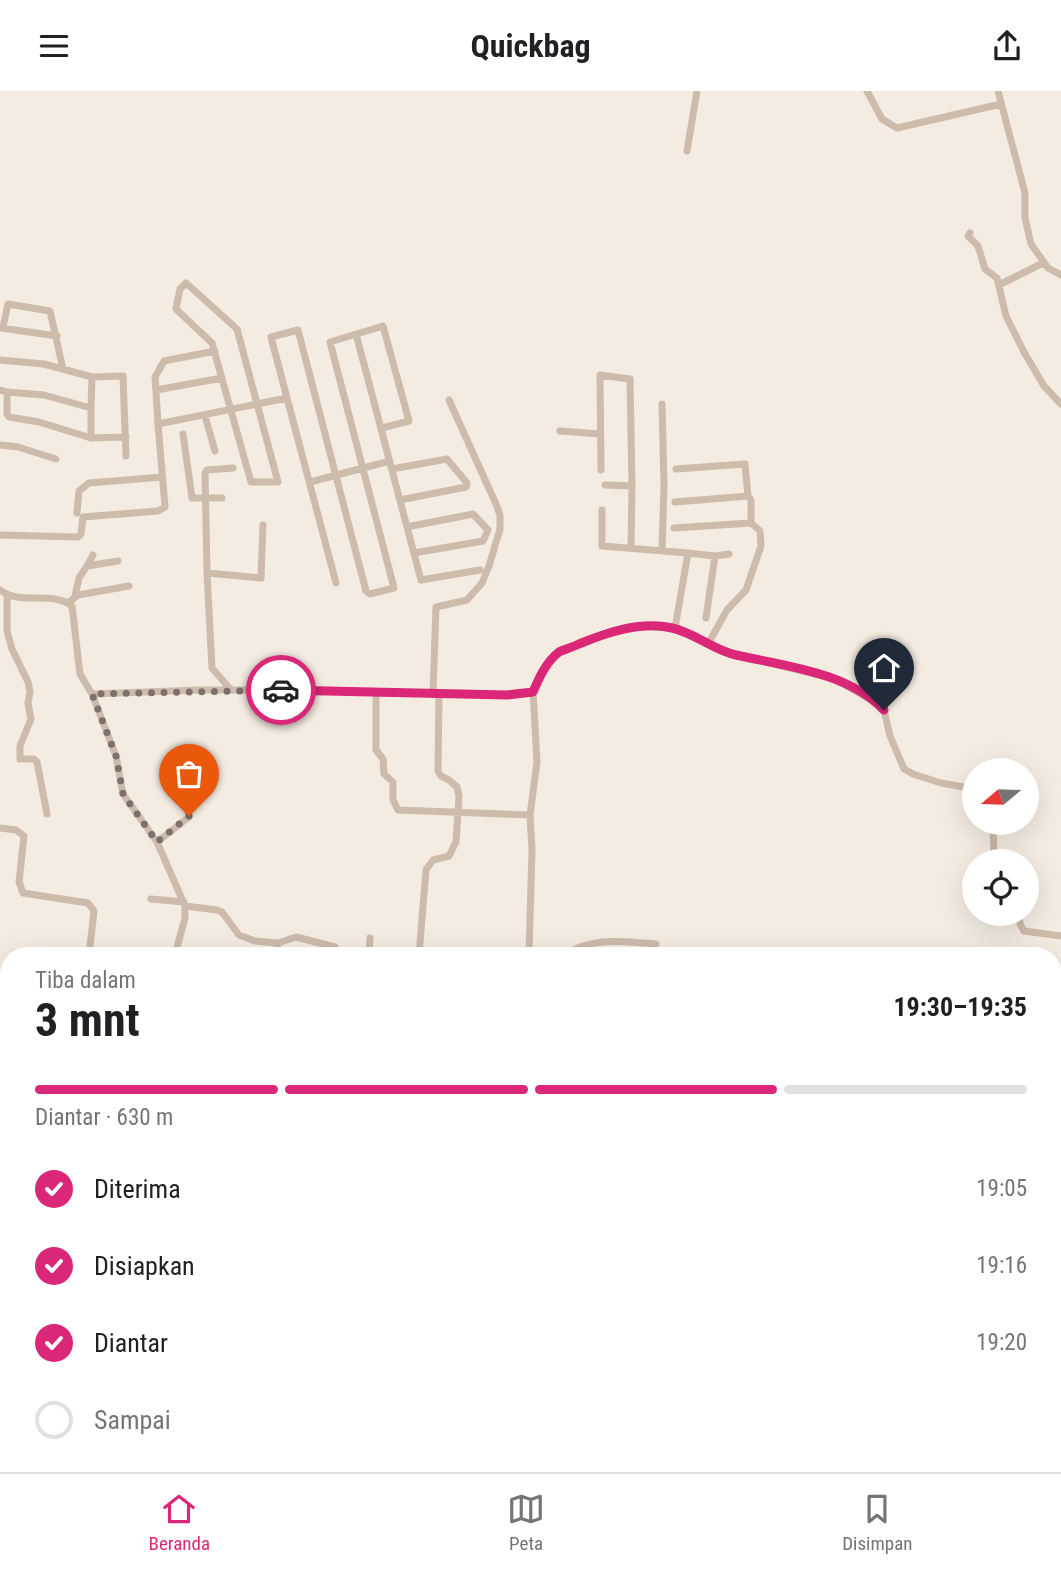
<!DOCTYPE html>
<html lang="id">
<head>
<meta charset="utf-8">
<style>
	:root { --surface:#fff; --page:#f6f6f6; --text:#202124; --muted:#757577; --line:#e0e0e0; --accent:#db2777 }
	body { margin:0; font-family:"Roboto Condensed",sans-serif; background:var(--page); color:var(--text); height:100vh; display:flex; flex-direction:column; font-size:26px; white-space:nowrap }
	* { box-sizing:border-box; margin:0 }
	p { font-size:23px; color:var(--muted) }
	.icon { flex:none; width:38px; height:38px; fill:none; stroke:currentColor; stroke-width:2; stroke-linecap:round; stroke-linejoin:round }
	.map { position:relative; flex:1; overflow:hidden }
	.panel { position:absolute; left:0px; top:856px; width:1062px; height:527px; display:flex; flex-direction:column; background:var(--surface); border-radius:28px 28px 0 0; box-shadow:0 7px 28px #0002 }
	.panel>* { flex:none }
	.needle { width:46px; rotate:251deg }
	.controls { position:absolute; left:962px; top:667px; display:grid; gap:14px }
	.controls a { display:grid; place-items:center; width:77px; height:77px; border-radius:50%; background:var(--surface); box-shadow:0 7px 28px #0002; font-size:35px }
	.pin { position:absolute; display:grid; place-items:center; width:60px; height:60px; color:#fff; margin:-72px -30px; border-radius:50% 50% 50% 0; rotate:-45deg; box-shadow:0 0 7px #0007 }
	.pin .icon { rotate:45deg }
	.courier { position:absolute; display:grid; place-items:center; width:70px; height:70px; margin:-35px; border:5px solid #db2777; border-radius:50%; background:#fff; color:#222; box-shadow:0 2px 9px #0007 }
	.summary em { font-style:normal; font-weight:700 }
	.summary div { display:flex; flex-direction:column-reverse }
	.summary { display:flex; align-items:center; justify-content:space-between; height:119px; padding:0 35px }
	h1 { font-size:46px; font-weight:700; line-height:52px }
	.bar { display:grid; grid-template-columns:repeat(4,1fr); gap:10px 7px; align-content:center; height:84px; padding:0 35px }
	.bar i { height:9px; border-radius:5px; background:var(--line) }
	.bar .on { background:var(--accent) }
	.bar p { grid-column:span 4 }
	ol { padding:0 35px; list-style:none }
	li { display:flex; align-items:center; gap:21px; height:77px }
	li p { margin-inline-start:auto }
	li .icon { padding:7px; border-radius:50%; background:var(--accent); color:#fff; stroke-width:4 }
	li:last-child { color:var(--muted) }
	li i { width:38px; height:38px; border:4px solid var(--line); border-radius:50% }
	header { display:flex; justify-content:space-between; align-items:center; height:91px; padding:0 35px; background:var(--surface); font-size:32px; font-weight:700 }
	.dock { display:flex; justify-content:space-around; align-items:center; height:98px; border-top:2px solid var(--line); background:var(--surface); font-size:19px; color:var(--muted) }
	.dock a { display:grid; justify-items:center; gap:4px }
	.dock .on { color:var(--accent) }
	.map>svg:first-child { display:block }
</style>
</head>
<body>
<header><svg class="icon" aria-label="menu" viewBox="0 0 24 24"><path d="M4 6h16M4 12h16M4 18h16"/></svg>Quickbag<svg class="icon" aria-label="share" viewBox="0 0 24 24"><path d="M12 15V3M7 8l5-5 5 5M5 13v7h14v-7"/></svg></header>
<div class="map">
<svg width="1061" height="1381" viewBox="0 0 1061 1381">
	<rect width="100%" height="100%" fill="#f4ebe1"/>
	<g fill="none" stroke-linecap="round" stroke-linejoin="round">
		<!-- minor -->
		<path stroke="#cdbbac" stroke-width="7" d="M 867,0 L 882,28 L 897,37 L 1001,13
			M 998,0 L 1025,102 L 1025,127 L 1031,153 L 1048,177 L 1061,184
			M 687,60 L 697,0
			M 970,142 L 968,145 L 978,155 L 985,178 L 997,187 L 1006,225 L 1024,261 L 1044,295 L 1061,313
			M 186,192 L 237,238 L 278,391 L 251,391 L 212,252 L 176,218 L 180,198 Z
			M 999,194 L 1043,172
			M 0,237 L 3,236 L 8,213 L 50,220 L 63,278
			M 1,237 L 57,245
			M 356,243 L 421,489 L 480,479
			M 0,269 L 44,273 L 92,286 L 123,285 L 126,365
			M 0,299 L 7,301 L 7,323 L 9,326 L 39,331 L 91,347 L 126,346
			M 156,299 L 222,287
			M 7,301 L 44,304 L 91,317 L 91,347
			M 287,307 L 271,246 L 298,239 L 366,500 L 370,503 L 394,497 L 330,251 L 383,235 L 409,330 L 382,337
			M 91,317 L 92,286
			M 205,325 L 215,360
			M 158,333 L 155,286 L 164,270 L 215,260
			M 560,340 L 600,343
			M 183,343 L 192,407 L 222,407
			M 0,354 L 18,356 L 56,368
			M 392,378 L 447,368 L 467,392 L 466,396 L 400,409
			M 676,378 L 745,373 L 748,405
			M 601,379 L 600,284 L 630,288 L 632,395
			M 310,391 L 390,370
			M 605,394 L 632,395 L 631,457
			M 675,411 L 748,405 L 751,409 L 751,432
			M 602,419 L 602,455 L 688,462
			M 77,422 L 79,400 L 89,392 L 162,386
			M 407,436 L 473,423 L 488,439 L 483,450 L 414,462
			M 674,437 L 751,432 L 760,440 L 761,455 L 746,499 L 727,519 L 708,553
			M 0,444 L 78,446 L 81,443 L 83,426 L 158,420 L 165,416 L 158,333 L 287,307 L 336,492
			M 662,459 L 664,394 L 662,313
			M 87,475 L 93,464
			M 207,482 L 205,382 L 207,379 L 233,377
			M 0,499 C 20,515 52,499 72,515 L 80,583 L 92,603 L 116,665 L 123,703 L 157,751 L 185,815 L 185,827 L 175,864
			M 7,504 L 7,540 L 12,558 L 28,591 L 30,601 L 28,612 L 31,628 L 20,655 L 20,668 L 34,668 L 37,671 L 47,723
			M 75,505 L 79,487 L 87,475 L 118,470
			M 68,512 L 78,504 L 129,495
			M 706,527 L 715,465
			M 675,537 L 688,462 L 715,465 L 729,463
			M 231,599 L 212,577 L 207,482 L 261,487 L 263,434
			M 376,601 L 376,659 L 383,668 L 384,683 L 393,691 L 393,709 L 398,719 L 530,724
			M 92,603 L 199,599 L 323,599 L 507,604 L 533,601 L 542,580 L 559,561 L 594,547 L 640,535 L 675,537 L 694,544 L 725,561 L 835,588 L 873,610 L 884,619 L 890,645 L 904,678 L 913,683 L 941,692 L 975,698
			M 433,603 L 436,516 L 467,509 L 482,492 L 489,475 L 500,438 L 500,424 L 496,413 L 449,309
			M 993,732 L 994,770
			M 0,737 L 16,739 L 24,745 L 19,791 L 23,802 L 88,812 L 94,820 L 89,864
			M 157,751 L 189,726 L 181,685
			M 151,808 L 184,811
			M 185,815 L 217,819 L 222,821 L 239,844 L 255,850 L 278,852 L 296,846 L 335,856 L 336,864
			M 1019,822 L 1020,833 L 1024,840 L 1061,845
			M 276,864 L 278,852
			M 369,864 L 370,847
			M 419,864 L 426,779 L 433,769 L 449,765 L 456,751 L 459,705 L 457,696 L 449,689 L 441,685 L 438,680 L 439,604
			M 529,864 L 532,759 L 530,724 L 537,671 L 533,601
			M 565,864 C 593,845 624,851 656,853
			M 0,1251 L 9,1253
			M 48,1374 L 49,1381
			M 295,1374 L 297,1381
			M 513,1374 L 514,1381
			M 614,1374 L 615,1381
			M 790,1374 L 790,1381
			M 933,1374 L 936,1381
			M 201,1381 L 202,1374
			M 488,1381 L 489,1375 L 497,1374"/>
	</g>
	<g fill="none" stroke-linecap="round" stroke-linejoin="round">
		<!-- done -->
		<path stroke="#7c716b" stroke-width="7" stroke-dasharray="0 12.6" d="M 189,725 L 157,751 L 123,703 L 116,665 L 92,603 L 281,599"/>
		<!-- route -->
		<path stroke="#db2777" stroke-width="9" d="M 281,599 L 507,604 L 533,601 C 539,587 546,571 559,561 C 565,558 573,556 579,553 C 608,541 640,530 672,537 C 695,542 713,559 736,564 C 785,575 847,581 884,619"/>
	</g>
</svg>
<div class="controls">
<a><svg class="needle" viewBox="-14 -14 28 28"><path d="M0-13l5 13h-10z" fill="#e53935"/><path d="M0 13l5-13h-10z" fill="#757577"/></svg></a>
<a><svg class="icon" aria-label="locate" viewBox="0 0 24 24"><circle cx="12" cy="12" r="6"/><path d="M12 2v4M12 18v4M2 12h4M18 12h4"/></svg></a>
</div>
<div class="pin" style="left:189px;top:725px;background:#ea580c"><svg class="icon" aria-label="bag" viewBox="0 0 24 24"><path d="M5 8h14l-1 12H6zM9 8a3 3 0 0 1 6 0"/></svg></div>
<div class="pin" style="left:884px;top:619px;background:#1f2937"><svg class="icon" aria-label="home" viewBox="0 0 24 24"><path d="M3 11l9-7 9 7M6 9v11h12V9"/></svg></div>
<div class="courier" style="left:281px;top:599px"><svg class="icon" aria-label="car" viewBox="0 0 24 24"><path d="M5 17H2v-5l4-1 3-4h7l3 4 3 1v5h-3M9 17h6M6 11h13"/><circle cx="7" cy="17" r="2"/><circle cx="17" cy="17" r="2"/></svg></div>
<section class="panel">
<div class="summary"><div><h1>3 mnt</h1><p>Tiba dalam</p></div><em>19:30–19:35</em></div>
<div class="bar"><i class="on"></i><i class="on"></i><i class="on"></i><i></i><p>Diantar · 630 m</p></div>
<ol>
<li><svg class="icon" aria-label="check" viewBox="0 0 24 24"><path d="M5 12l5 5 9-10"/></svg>Diterima<p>19:05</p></li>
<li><svg class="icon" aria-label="check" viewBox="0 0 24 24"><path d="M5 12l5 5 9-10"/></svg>Disiapkan<p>19:16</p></li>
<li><svg class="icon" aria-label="check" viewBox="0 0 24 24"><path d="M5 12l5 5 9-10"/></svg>Diantar<p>19:20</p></li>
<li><i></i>Sampai</li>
</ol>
</section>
</div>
<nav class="dock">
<a class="on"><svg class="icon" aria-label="home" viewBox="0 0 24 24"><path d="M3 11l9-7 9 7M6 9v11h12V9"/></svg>Beranda</a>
<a><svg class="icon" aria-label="map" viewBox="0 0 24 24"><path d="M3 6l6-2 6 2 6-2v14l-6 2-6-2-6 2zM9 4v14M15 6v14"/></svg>Peta</a>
<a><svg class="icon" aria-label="saved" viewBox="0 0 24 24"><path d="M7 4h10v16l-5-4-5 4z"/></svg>Disimpan</a>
</nav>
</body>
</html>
